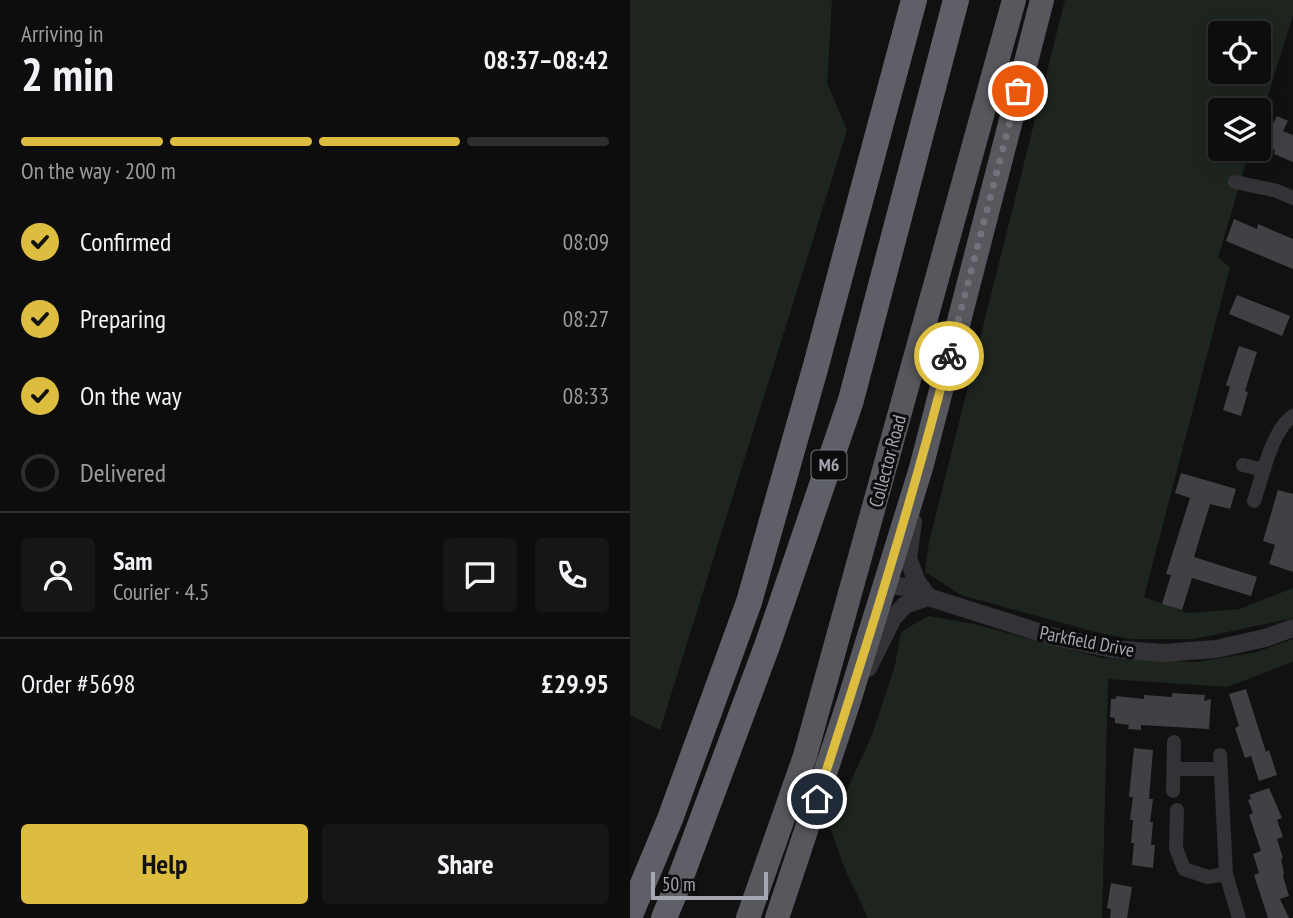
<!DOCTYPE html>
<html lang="en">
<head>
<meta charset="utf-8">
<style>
	:root { --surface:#0d0d0e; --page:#161617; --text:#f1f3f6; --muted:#9a9c9e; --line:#2d2d2e; --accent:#ddbd3f }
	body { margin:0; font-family:"PT Sans Narrow",sans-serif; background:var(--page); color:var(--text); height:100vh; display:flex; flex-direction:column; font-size:26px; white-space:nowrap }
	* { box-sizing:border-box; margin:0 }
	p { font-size:23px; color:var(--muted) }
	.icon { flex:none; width:38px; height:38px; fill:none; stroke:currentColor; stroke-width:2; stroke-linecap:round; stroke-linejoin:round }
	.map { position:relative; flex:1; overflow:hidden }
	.details { display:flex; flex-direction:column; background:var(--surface); width:630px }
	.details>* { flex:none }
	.fabs { position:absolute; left:578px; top:21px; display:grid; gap:14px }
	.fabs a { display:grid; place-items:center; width:63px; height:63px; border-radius:7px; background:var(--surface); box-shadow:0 4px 18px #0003,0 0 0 2px var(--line); font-size:35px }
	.scale { position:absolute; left:21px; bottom:18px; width:117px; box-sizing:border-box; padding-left:7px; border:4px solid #a4a6b2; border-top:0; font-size:19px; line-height:24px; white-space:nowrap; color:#a4a6b2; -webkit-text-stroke:5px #0c0c0d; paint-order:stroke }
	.pin { position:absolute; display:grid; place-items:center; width:60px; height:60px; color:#fff; margin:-30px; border:4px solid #fff; border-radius:50%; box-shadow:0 2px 7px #0007 }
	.courier { position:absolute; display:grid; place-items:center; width:70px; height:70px; margin:-35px; border:5px solid #ddbd3f; border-radius:50%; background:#fff; color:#222; box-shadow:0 2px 9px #0007 }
	.headline em { font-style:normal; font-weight:600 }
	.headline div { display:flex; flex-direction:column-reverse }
	.headline { display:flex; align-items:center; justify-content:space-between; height:119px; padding:0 21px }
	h1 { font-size:46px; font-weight:600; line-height:52px }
	.bar { display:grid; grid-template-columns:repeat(4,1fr); gap:10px 7px; align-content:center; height:84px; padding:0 21px }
	.bar i { height:9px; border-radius:5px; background:var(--line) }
	.bar .selected { background:var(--accent) }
	.bar p { grid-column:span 4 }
	.line { display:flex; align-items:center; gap:18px; padding:0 21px; border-top:2px solid var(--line) }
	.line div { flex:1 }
	.round { display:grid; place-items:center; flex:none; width:74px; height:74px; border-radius:7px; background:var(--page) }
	ol { padding:0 21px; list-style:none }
	li { display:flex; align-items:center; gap:21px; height:77px }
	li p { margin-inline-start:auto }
	li .icon { padding:7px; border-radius:50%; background:var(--accent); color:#111; stroke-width:4 }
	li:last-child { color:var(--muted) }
	li i { width:38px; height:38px; border:4px solid var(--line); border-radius:50% }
	.button { display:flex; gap:14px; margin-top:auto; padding:14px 21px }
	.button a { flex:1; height:80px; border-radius:7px; background:var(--accent); color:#111; font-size:28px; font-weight:600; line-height:80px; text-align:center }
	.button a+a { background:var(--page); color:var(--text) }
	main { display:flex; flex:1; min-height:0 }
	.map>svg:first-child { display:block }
</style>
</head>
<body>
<main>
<section class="details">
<div class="headline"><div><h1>2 min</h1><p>Arriving in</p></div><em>08:37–08:42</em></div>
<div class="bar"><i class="selected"></i><i class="selected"></i><i class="selected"></i><i></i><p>On the way · 200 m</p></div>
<ol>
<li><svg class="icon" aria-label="check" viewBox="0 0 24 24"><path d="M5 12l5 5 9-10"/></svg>Confirmed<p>08:09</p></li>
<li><svg class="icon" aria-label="check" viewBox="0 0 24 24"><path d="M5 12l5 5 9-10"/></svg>Preparing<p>08:27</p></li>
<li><svg class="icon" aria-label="check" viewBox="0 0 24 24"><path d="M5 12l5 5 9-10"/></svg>On the way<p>08:33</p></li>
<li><i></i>Delivered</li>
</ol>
<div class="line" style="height:126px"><a class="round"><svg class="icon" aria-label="person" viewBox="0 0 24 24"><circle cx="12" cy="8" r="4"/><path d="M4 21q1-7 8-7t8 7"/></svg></a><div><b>Sam</b><p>Courier · 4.5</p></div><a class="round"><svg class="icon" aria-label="chat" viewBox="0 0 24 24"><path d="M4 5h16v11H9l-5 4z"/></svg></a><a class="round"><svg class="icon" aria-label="phone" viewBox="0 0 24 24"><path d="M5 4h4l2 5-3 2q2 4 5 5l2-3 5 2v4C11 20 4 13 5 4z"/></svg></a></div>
<div class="line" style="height:91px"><div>Order #5698</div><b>£29.95</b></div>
<div class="button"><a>Help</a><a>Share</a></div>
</section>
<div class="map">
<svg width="663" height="918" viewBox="0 0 663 918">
	<rect width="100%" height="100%" fill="#111112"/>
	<!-- green -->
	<path fill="#1e251f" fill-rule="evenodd" d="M 0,0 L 202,0 L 197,83 L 217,130 L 30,730 L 0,715 Z
		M 435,0 L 663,0 L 663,15 L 628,127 L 628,110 L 590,110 L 590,149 L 620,149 L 588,258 L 600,267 L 514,597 L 558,613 L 610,609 L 663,588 L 663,618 L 564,639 L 500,639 L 465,632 L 331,595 L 295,572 L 299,542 ZM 590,33 L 628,33 L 628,72 L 590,72 Z
		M 298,616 L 343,624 L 472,658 L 567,662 L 627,652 L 663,639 L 663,662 L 597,687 L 478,679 L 472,918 L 238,918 L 215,869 L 200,827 L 242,735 L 265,665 L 271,632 Z"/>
	<!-- building -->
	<path fill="#414145" d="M 647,116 L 658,121 L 653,131 L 663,135 L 663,162 L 644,154 L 645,150 L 628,142 L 628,127 L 632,119 L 643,124 Z
		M 604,219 L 627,229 L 628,224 L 663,239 L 663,269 L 596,241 Z
		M 607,295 L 660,316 L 652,336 L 599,314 Z
		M 609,346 L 627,352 L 615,391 L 618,392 L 611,416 L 593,410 L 600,387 L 596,385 Z
		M 551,473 L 606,489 L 600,509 L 580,504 L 564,557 L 627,577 L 621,596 L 562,578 L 552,610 L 532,604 L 541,575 L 536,574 L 560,498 L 545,493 Z
		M 648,490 L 663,494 L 663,572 L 639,564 L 645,545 L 633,541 Z
		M 616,689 L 636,752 L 639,750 L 647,775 L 629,781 L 621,756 L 615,758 L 605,728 L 609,726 L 599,694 Z
		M 542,693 L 575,695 L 574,701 L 581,699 L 579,729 L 511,725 L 511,730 L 498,729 L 499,725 L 485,723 L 485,718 L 480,717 L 481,699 L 486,699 L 486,696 L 514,699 L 514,695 L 542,697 Z
		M 504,748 L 523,750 L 519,799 L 523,799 L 520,822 L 523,822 L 521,845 L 525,845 L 523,868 L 502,865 L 504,843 L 501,843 L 503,820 L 500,820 L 503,797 L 499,797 Z
		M 639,788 L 652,818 L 647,820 L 653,837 L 647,839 L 653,858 L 651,859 L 654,873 L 653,876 L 659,896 L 650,899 L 659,918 L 638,918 L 624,875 L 629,873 L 623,854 L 631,851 L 619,815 L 623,813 L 618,800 L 621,799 L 619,795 Z
		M 481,883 L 502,887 L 497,918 L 480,918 L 481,909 L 477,908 Z"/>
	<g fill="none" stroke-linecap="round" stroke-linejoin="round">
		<!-- minor -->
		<path stroke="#333337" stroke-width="14" d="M 605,182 L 647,191 L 663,198
			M 613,465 L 634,470
			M 624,501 C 632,478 642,429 663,416
			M 590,755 L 596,874 L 609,918
			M 544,769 L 591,769
			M 543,791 L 544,742
			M 547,810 L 546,848 L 554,869 L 578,877 L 596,874"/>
		<!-- tertiary -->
		<path stroke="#333337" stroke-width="18" d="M 283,522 L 278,558 L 286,580 L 298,597
			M 256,585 L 277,587 L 298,597 L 421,636 L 482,649 L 532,653 L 586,649 L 635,638 L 663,628
			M 238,668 L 263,618 L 275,605 L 298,597"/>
		<!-- trunk -->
		<path stroke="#57585e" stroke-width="24" d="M 118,918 L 175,756 L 384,0
			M 147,918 L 218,704 L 291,468 L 412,0"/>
		<!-- motorway -->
		<path stroke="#5f6067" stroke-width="26" d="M 0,915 L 40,819 L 119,602 L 185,369 L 284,0
			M 34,918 L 49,882 L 137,646 L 221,400 L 326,0"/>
	</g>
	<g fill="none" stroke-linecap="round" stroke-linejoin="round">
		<!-- done -->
		<path stroke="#71727a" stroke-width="7" stroke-dasharray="0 12.6" d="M 319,356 L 388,91"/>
		<!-- route -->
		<path stroke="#ddbd3f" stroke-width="9" d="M 187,799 C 235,653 281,506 319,356"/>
	</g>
	<g text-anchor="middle" stroke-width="6" stroke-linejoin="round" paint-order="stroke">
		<!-- shield labels -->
		<rect fill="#0c0c0d" stroke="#767880" stroke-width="2" x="181.5" y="450.5" width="35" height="29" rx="5"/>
		<g font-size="18" font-weight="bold" fill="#a4a6b2">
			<text x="199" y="471">M6</text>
		</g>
		<!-- street labels -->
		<g font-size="19" fill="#a4a6b2" stroke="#0c0c0d">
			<text transform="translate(257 461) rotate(-75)" y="7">Collector Road</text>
			<text transform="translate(457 641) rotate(11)" y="7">Parkfield Drive</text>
		</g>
	</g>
</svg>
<div class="fabs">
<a><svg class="icon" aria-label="locate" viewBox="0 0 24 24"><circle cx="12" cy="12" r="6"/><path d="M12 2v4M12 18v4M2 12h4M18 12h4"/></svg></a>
<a><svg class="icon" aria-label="layers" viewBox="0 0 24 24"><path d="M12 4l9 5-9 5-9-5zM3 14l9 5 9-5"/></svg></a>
</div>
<div class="scale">50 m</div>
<div class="pin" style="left:388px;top:91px;background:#ea580c"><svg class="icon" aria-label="bag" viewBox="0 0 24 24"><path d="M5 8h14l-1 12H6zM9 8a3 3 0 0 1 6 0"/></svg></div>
<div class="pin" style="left:187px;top:799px;background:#1f2937"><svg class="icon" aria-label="home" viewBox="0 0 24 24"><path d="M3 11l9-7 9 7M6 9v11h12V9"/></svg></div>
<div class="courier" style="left:319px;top:356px"><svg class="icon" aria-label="bike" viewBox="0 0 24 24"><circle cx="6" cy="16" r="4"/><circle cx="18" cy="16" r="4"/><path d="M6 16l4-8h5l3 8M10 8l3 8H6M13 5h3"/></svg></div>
</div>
</main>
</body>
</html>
